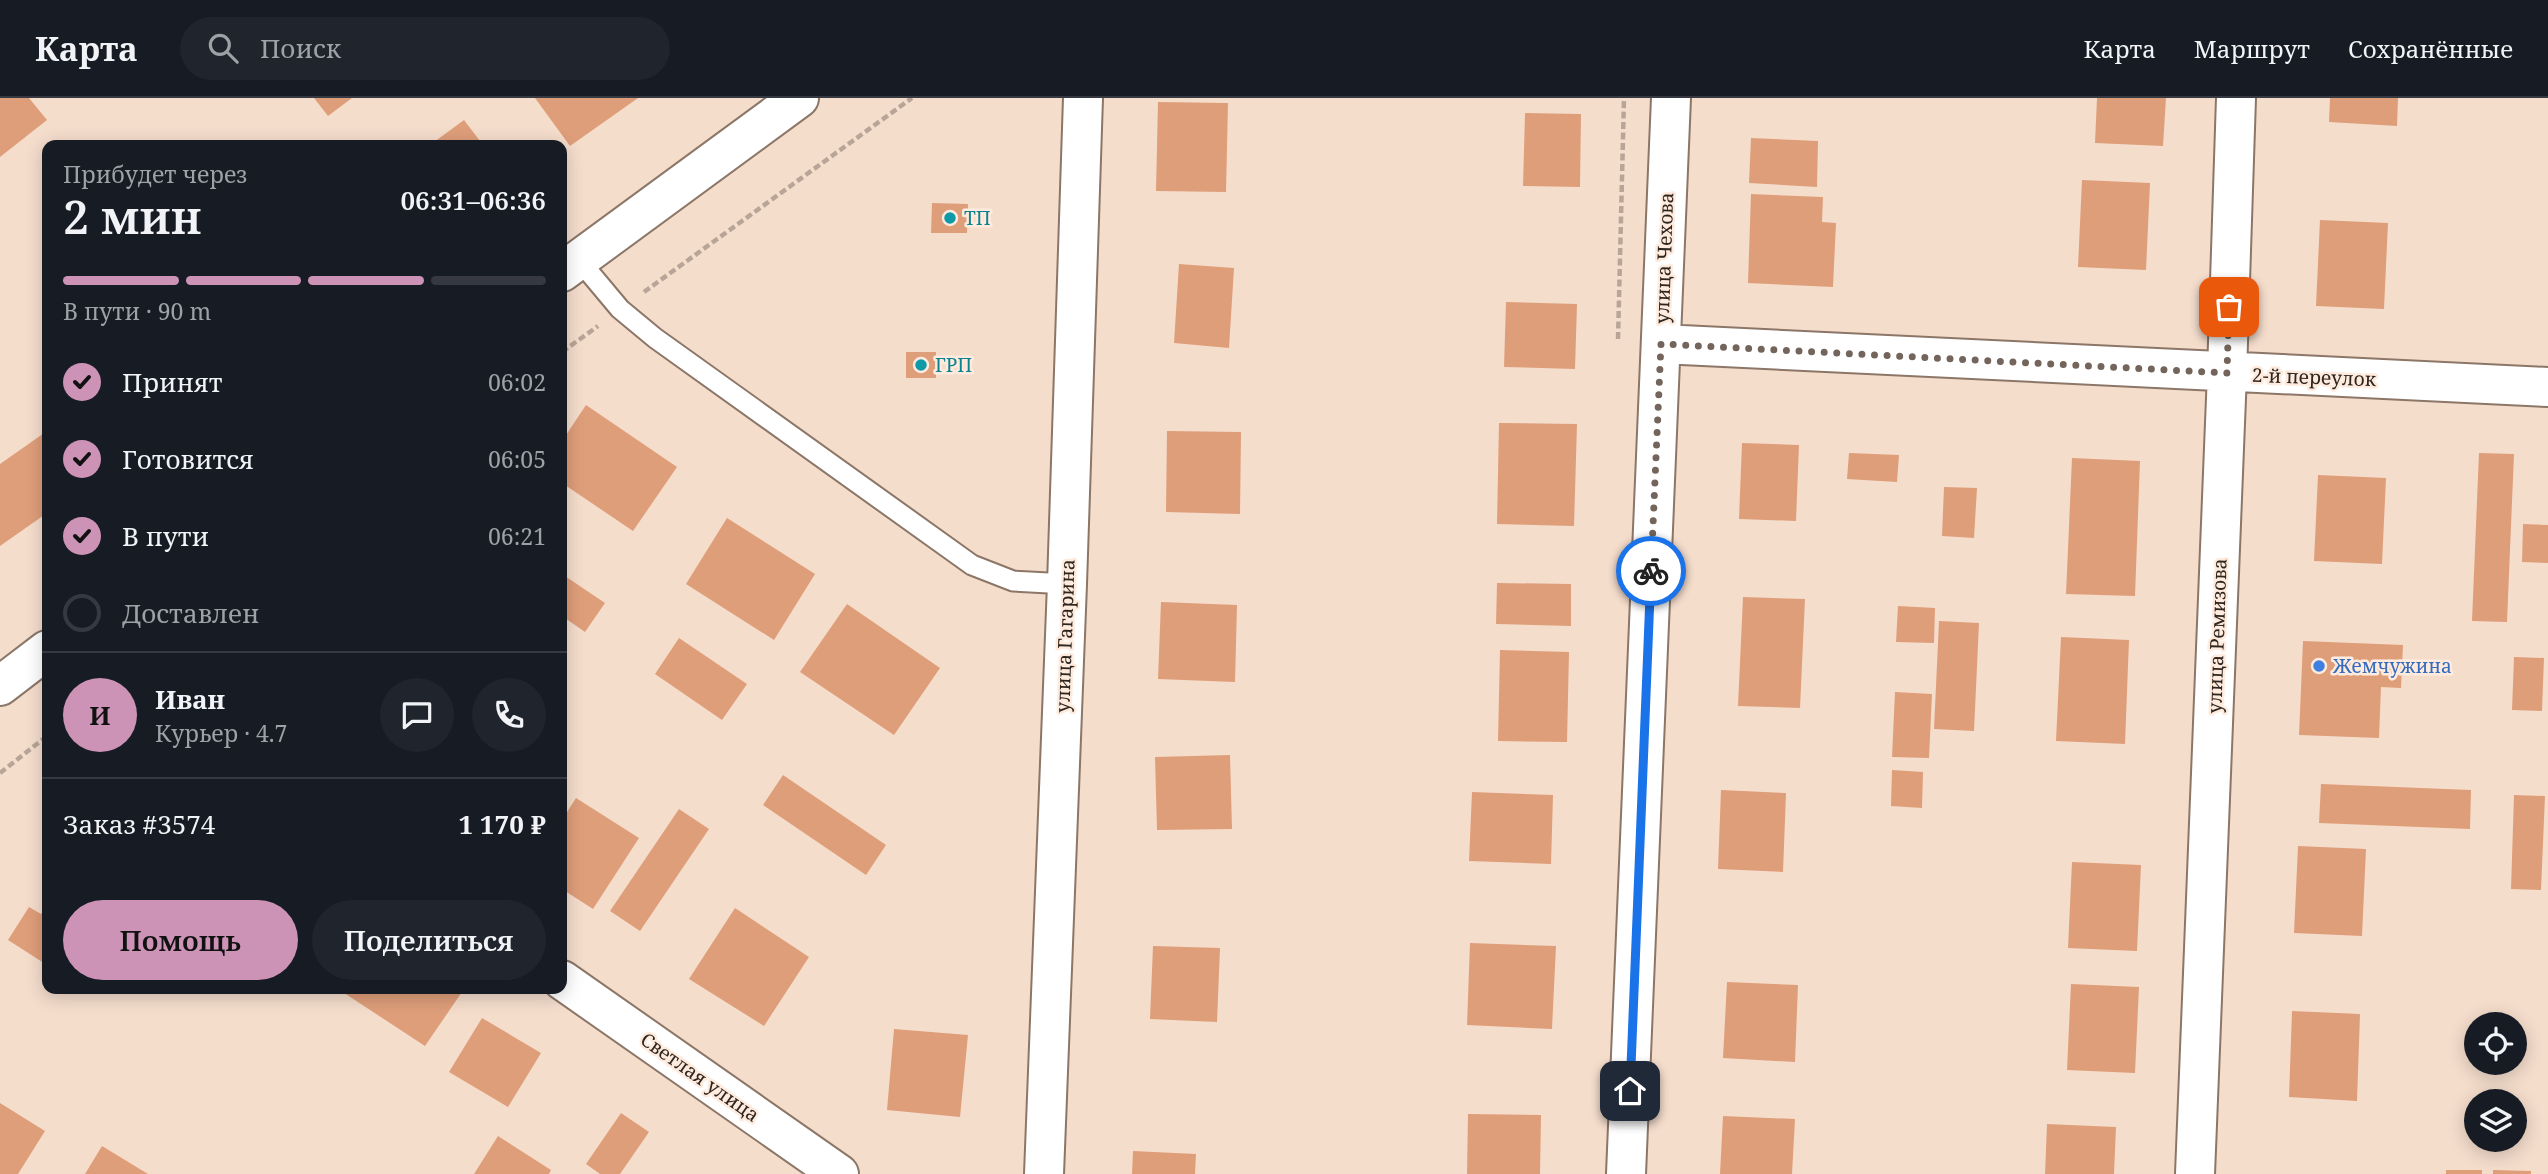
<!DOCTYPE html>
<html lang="ru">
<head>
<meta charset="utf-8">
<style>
	:root { --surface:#171b24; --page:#20242c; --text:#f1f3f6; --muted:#9ea1a6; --line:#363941; --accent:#cd93b7 }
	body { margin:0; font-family:"Noto Serif",serif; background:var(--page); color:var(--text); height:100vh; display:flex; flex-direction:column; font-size:26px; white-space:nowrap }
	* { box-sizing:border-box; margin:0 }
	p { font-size:23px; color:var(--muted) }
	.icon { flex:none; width:38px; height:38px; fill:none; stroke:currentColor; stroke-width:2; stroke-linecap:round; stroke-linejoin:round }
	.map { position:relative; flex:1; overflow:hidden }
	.details { position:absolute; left:42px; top:42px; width:525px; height:854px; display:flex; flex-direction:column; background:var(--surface); border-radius:14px; box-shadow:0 4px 18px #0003 }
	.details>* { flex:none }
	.tools { position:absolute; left:2464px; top:914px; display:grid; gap:14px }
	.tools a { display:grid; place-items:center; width:63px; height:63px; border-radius:50%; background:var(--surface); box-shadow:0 4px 18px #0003; font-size:35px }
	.pin { position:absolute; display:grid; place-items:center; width:60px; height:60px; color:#fff; margin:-30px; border-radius:14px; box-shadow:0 4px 10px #0006 }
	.courier { position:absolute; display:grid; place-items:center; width:70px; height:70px; margin:-35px; border:5px solid #1a73e8; border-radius:50%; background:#fff; color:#222; box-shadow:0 2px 9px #0007 }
	.head em { font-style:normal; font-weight:600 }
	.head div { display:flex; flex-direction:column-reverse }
	.head { display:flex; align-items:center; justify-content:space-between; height:119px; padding:0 21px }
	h1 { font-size:46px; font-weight:600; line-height:52px }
	.bar { display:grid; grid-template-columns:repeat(4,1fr); gap:10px 7px; align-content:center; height:84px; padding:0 21px }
	.bar i { height:9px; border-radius:5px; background:var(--line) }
	.bar .on { background:var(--accent) }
	.bar p { grid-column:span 4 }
	.line { display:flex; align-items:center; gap:18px; padding:0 21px; border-top:2px solid var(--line) }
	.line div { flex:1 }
	.round { display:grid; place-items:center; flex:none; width:74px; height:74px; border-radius:37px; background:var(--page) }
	ol { padding:0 21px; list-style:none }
	li { display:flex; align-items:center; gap:21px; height:77px }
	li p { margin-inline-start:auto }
	li .icon { padding:7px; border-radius:50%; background:var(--accent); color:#111; stroke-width:4 }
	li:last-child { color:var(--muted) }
	li i { width:38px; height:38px; border:4px solid var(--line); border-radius:50% }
	.cta { display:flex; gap:14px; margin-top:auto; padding:14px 21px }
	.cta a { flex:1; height:80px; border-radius:42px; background:var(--accent); color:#111; font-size:28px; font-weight:600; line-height:80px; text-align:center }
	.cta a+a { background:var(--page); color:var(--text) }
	header { display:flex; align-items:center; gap:42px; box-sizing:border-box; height:98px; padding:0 35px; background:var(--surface); border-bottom:2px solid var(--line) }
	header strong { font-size:33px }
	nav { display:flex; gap:38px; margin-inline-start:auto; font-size:24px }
	.search { width:490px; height:63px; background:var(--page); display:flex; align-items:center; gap:18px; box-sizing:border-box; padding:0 24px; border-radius:38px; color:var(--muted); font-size:26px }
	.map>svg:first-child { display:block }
</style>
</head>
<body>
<header>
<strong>Карта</strong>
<div class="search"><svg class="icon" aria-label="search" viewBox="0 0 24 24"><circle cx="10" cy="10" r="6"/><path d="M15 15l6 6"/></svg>Поиск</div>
<nav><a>Карта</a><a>Маршрут</a><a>Сохранённые</a></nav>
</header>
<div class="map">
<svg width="2548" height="1076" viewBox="0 0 2548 1076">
	<rect width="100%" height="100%" fill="#f5ddcc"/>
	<!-- building -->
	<path fill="#df9e7a" d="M 0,0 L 29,0 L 47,22 L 0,59 Z
		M 314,0 L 352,0 L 328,18 Z
		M 535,0 L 638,0 L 570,48 Z
		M 2097,0 L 2166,0 L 2163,48 L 2095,45 Z
		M 2330,0 L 2398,0 L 2397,28 L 2329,24 Z
		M 1158,4 L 1228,5 L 1226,94 L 1156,93 Z
		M 1525,15 L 1581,16 L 1580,89 L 1523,88 Z
		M 464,22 L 483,47 L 430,47 Z
		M 1751,40 L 1818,43 L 1817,89 L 1749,85 Z
		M 2082,82 L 2150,85 L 2146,172 L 2078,169 Z
		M 1751,96 L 1823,99 L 1822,124 L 1836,125 L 1833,189 L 1748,185 Z
		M 932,105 L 968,106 L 967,135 L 931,135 Z
		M 2320,122 L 2388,125 L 2384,211 L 2316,208 Z
		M 1179,166 L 1234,170 L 1229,250 L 1174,245 Z
		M 1506,204 L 1577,206 L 1575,271 L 1504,269 Z
		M 906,254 L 936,254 L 936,280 L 906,280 Z
		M 586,307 L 677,369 L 633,433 L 562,385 L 562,343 Z
		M 1499,325 L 1577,326 L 1574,428 L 1497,426 Z
		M 47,333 L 47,415 L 0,448 L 0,366 Z
		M 1167,333 L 1241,334 L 1240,416 L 1166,414 Z
		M 1742,345 L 1799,347 L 1796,423 L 1739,421 Z
		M 1849,355 L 1899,357 L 1897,384 L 1847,381 Z
		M 2479,355 L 2514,356 L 2507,524 L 2472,523 Z
		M 2072,360 L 2140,363 L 2135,498 L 2066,496 Z
		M 2318,377 L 2386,380 L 2382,466 L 2314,463 Z
		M 1944,389 L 1977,390 L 1974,440 L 1942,438 Z
		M 727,420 L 815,476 L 774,542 L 686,486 Z
		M 2523,426 L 2548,427 L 2548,465 L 2522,464 Z
		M 562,476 L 605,505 L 585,534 L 562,518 Z
		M 1497,485 L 1571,486 L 1571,528 L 1496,526 Z
		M 1743,499 L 1805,501 L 1800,610 L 1738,608 Z
		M 1161,504 L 1237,507 L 1235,584 L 1158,581 Z
		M 847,506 L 940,570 L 894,637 L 800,574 Z
		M 1898,508 L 1935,510 L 1934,545 L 1896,544 Z
		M 1939,523 L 1979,525 L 1974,633 L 1934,631 Z
		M 2061,539 L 2129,542 L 2125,646 L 2056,643 Z
		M 679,540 L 747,586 L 722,622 L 655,576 Z
		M 2303,543 L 2403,547 L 2401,590 L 2381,589 L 2379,640 L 2299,637 Z
		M 1500,552 L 1569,554 L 1567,644 L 1498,643 Z
		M 2514,559 L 2544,560 L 2542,613 L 2512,612 Z
		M 1895,594 L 1932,596 L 1929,660 L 1892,659 Z
		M 1230,657 L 1232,731 L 1157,732 L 1155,659 Z
		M 1892,672 L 1923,674 L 1922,710 L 1891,708 Z
		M 783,677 L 886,747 L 866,777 L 763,707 Z
		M 2321,686 L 2471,692 L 2470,731 L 2319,725 Z
		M 1721,692 L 1786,695 L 1783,774 L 1718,771 Z
		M 1472,694 L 1553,697 L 1551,766 L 1469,763 Z
		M 2514,697 L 2545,698 L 2541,792 L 2511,791 Z
		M 576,700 L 639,740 L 593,811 L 562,791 L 562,722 Z
		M 679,711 L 709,731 L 640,833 L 610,813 Z
		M 2298,748 L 2366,751 L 2362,838 L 2294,835 Z
		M 2072,764 L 2141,767 L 2137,853 L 2068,850 Z
		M 47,806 L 47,867 L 8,842 L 29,809 L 41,816 Z
		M 735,810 L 809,859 L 764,928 L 689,881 Z
		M 1470,845 L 1556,848 L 1552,931 L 1467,927 Z
		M 1153,848 L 1220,850 L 1217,924 L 1150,921 Z
		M 1727,884 L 1798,887 L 1795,964 L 1723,960 Z
		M 2071,886 L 2139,889 L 2135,975 L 2067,972 Z
		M 338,891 L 464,891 L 425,948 Z
		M 2292,913 L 2360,916 L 2357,1003 L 2289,999 Z
		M 482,920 L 541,955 L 508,1009 L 449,974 Z
		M 894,931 L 968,937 L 960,1019 L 887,1012 Z
		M 0,1005 L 45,1033 L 18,1076 L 0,1076 Z
		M 621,1015 L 649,1034 L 620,1076 L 600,1076 L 586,1066 Z
		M 1468,1016 L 1541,1017 L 1540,1076 L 1467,1076 Z
		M 1723,1018 L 1795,1021 L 1792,1076 L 1720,1076 Z
		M 2047,1026 L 2116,1029 L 2114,1076 L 2045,1076 Z
		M 498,1038 L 551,1072 L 549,1076 L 474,1076 Z
		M 102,1048 L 148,1076 L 85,1076 Z
		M 1133,1053 L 1196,1056 L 1195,1076 L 1132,1076 Z
		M 2446,1072 L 2482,1072 L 2482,1076 L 2446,1076 Z
		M 2493,1072 L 2531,1073 L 2531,1076 L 2493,1076 Z"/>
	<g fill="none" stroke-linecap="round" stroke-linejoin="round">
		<!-- service casing -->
		<g stroke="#8b7667" stroke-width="23">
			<path id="service" d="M 579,162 L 620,211 L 655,240 L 972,467 L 1013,483 L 1067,486"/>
		</g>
		<!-- minor casing -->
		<g stroke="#8b7667" stroke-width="42">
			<path id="minor" d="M 562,174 L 799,0
				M 1661,246 L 2548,289
				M 0,588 L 47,552
				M 562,882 L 839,1076
				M 1044,1076 L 1067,486 L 1083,0
				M 1626,1076 L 1671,0
				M 2195,1076 L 2227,275 L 2236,0"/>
		</g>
		<!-- path -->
		<path stroke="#b8a597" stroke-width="4.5" stroke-dasharray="7 3.5" stroke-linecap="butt" d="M 644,194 L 912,0
			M 1618,241 L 1624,0
			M 562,254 L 598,228
			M 0,675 L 47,638"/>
		<!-- service -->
		<use href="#service" stroke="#fff" stroke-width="19"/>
		<!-- minor -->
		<use href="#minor" stroke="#fff" stroke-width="38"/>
	</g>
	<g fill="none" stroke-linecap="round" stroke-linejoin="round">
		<!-- done -->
		<path stroke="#73655b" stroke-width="7" stroke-dasharray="0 12.6" d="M 1651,473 L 1661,246 L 2227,275 L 2229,209"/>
		<!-- route -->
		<path stroke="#1a73e8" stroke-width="9" d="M 1630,993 L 1651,473"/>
	</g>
	<!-- markers -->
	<g fill="#0f9aa8" stroke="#feebde" stroke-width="2.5">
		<circle cx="950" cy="120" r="7"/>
		<circle cx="921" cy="267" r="7"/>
	</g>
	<circle fill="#3f7fe0" stroke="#feebde" stroke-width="2.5" cx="2319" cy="568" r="7"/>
	<g text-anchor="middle" stroke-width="5" stroke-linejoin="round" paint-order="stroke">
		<!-- culture labels -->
		<g font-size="19" fill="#0d838f" stroke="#feebde" text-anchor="start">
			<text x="964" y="127">ТП</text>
			<text x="935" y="274">ГРП</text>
		</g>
		<!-- street labels -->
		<g font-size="19" fill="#2d251e" stroke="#feebde">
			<text transform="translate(1664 160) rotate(-88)" y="7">улица Чехова</text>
			<text transform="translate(2314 279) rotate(2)" y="7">2-й переулок</text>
			<text transform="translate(1065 538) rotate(-88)" y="7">улица Гагарина</text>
			<text transform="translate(2217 538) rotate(-88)" y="7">улица Ремизова</text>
			<text transform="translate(700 979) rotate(35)" y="7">Светлая улица</text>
		</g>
		<!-- shop labels -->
		<g font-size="19" fill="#366cbe" stroke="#feebde" text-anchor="start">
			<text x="2333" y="575">Жемчужина</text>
		</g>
	</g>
</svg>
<div class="tools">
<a><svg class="icon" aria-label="locate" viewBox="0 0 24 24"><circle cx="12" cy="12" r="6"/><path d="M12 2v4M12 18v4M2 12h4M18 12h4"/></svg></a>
<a><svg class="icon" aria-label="layers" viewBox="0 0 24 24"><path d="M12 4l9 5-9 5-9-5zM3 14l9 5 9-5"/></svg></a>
</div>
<div class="pin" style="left:2229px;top:209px;background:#ea580c"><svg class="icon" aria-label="bag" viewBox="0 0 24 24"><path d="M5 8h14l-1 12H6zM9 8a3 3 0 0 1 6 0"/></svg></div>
<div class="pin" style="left:1630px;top:993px;background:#1f2937"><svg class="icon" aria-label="home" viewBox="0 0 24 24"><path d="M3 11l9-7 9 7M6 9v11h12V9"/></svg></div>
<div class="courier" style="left:1651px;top:473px"><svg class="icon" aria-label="bike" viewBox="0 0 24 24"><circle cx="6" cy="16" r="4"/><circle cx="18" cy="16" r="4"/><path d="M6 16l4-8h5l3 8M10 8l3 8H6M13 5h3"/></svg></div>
<section class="details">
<div class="head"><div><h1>2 мин</h1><p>Прибудет через</p></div><em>06:31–06:36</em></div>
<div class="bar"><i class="on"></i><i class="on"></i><i class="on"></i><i></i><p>В пути · 90 m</p></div>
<ol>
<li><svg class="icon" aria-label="check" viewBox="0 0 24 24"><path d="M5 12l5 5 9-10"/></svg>Принят<p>06:02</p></li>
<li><svg class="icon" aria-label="check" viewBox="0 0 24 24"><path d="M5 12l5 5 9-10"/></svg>Готовится<p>06:05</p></li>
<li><svg class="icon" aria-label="check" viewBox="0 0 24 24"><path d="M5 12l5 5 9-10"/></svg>В пути<p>06:21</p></li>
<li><i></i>Доставлен</li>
</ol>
<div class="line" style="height:126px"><b class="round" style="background:var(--accent);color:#111">И</b><div><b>Иван</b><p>Курьер · 4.7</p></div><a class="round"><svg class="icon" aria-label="chat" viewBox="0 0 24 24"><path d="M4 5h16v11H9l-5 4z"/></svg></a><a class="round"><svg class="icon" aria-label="phone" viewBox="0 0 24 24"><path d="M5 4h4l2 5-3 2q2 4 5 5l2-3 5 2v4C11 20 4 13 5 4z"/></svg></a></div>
<div class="line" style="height:91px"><div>Заказ #3574</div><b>1 170 ₽</b></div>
<div class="cta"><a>Помощь</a><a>Поделиться</a></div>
</section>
</div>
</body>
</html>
